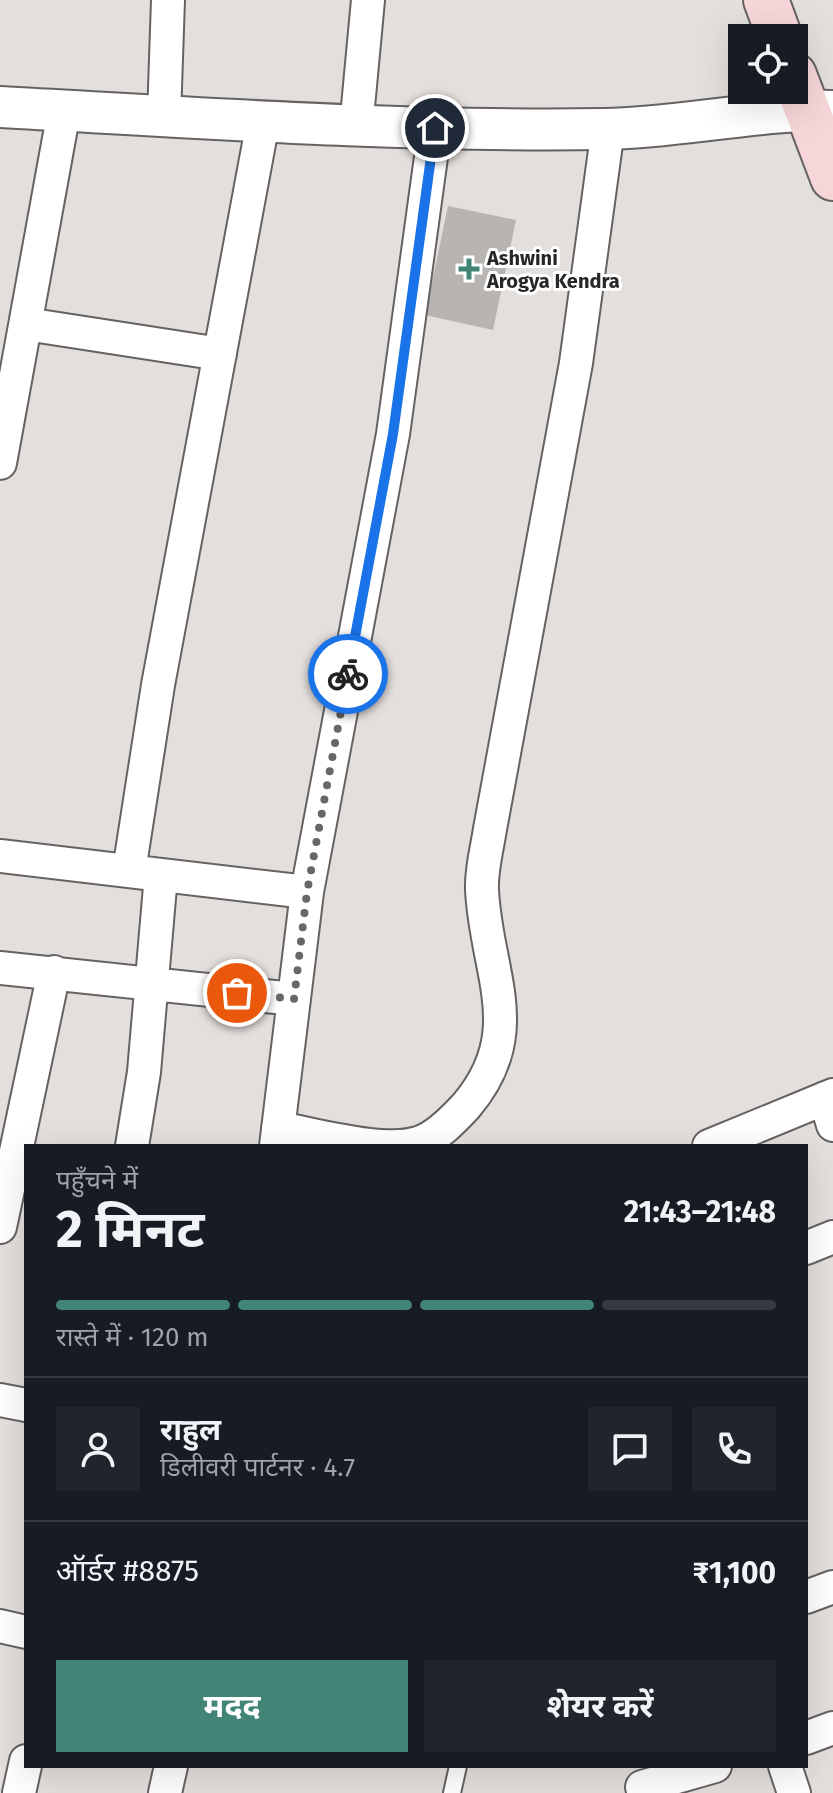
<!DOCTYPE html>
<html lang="hi">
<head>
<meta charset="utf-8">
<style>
	:root { --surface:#171b24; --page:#20242c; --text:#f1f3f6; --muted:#9ea1a6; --line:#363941; --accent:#428476 }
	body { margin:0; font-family:"Fira Sans","Noto Sans Devanagari",sans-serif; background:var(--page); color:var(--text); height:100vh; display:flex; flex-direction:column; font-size:30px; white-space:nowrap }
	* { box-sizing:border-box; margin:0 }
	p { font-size:26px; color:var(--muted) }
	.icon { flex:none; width:44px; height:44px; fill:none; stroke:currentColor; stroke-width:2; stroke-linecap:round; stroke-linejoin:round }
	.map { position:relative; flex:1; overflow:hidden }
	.side { position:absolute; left:24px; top:1144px; width:784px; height:624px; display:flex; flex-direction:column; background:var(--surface); border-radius:0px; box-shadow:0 8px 32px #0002 }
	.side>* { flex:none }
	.fabs { position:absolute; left:728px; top:24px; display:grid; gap:16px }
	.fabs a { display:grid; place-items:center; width:80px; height:80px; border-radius:0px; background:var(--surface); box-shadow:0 8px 32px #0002; font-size:40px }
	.pin { position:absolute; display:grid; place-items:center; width:68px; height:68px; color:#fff; margin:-34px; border:4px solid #fff; border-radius:50%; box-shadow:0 2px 8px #0007 }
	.courier { position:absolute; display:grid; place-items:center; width:80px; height:80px; margin:-40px; border:6px solid #1a73e8; border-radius:50%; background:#fff; color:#222; box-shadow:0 2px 10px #0007 }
	.summary em { font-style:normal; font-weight:700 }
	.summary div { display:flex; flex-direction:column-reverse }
	.summary { display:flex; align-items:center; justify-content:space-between; height:136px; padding:0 32px }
	h1 { font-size:52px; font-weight:700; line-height:60px }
	.bar { display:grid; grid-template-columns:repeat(4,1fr); gap:12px 8px; align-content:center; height:96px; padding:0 32px }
	.bar i { height:10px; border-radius:6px; background:var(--line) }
	.bar .on { background:var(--accent) }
	.bar p { grid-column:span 4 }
	.line { display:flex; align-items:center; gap:20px; padding:0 32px; border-top:2px solid var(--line) }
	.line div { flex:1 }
	.round { display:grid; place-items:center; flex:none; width:84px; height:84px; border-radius:0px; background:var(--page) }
	.cta { display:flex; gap:16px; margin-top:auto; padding:16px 32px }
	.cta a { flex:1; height:92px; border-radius:0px; background:var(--accent); color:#fff; font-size:32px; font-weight:700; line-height:92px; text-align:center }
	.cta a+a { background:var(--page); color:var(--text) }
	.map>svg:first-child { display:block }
</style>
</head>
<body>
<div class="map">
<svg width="833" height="1793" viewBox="0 0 833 1793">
	<rect width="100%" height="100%" fill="#e3dfdd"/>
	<!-- building -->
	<path fill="#b7b4b1" d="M 448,206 L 516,220 L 493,330 L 425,315 Z"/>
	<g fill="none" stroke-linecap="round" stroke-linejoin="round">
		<!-- service casing -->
		<g stroke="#666261" stroke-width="20">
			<path id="service" d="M 452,1793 L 458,1766"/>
		</g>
		<!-- minor casing -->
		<g stroke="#666261" stroke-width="36">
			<path id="minor" d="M 164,117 L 168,0
				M 356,128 L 368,0
				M 26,324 L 220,354
				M 0,463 L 64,111
				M 0,856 L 307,892
				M 129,871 L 158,685 L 263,122
				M 0,968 L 294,999
				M 825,1098 L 833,1125
				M 278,1128 C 315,1134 383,1154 418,1143 C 436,1138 454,1119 466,1106 C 529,1032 486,973 482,890 C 481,870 487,849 490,829 L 576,363 L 608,129
				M 132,1146 L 144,1072 L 161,875
				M 276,1146 L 307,892 L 393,434 L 435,128
				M 709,1146 L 833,1095
				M 0,1227 L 54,972
				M 806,1248 L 833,1237
				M 0,1400 L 26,1405
				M 806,1597 L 833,1587
				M 0,1626 L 26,1632
				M 806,1738 L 833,1728
				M 785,1766 L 794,1793
				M 642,1787 L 715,1766
				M 19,1793 L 26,1761
				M 165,1793 L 171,1766"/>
		</g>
		<!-- tertiary casing -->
		<g stroke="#666261" stroke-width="44">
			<path id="tertiary" d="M 0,107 C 202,118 402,132 604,129 C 681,128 756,109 833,111"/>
		</g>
		<!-- secondary casing -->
		<g stroke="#666261" stroke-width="48">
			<path id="secondary" d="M 766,0 L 780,38
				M 794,75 L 833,178"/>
		</g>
		<!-- service -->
		<use href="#service" stroke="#fff" stroke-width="16"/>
		<!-- minor -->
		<use href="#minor" stroke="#fff" stroke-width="32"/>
		<!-- tertiary -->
		<use href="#tertiary" stroke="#fff" stroke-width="40"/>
		<!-- secondary -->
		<use href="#secondary" stroke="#f7d6d9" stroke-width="44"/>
	</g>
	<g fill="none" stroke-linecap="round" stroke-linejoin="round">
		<!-- done -->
		<path stroke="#696766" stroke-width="8" stroke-dasharray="0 14.4" d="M 237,993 L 294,999 L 307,892 L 348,674"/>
		<!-- route -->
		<path stroke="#1a73e8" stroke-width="10" d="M 348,674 L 393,434 L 435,128"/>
	</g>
	<!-- markers -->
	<path fill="#428476" stroke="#fff" stroke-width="3" d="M465 257h8v8h8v8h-8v8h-8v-8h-8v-8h8z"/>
	<g text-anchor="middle" stroke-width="6" stroke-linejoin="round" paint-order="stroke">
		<!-- poi labels -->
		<g font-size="20" font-weight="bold" fill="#282726" stroke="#fff" text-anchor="start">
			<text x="487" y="265">Ashwini<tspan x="487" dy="23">Arogya Kendra</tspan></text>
		</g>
	</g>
</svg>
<div class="fabs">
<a><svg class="icon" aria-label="locate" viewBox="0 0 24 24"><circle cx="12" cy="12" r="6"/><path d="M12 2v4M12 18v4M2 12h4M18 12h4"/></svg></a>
</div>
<div class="pin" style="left:237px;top:993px;background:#ea580c"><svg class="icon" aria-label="bag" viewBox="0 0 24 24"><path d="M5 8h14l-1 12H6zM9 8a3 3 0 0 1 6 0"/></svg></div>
<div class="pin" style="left:435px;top:128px;background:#1f2937"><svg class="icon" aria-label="home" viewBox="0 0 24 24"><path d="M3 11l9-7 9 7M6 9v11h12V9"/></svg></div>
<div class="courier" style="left:348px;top:674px"><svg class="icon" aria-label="bike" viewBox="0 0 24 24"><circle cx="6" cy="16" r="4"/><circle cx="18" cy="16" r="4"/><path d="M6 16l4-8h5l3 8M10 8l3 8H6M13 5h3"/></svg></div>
<section class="side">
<div class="summary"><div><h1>2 मिनट</h1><p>पहुँचने में</p></div><em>21:43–21:48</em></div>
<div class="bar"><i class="on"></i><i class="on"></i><i class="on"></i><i></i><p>रास्ते में · 120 m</p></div>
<div class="line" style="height:144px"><a class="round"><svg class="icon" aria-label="person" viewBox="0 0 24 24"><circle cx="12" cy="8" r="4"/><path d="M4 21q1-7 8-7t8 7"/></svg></a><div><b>राहुल</b><p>डिलीवरी पार्टनर · 4.7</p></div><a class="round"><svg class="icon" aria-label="chat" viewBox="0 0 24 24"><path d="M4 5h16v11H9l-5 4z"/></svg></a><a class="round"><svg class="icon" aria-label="phone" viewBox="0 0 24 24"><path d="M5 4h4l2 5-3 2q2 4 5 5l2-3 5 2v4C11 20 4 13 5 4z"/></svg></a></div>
<div class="line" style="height:104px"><div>ऑर्डर #8875</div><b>₹1,100</b></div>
<div class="cta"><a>मदद</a><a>शेयर करें</a></div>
</section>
</div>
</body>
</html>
